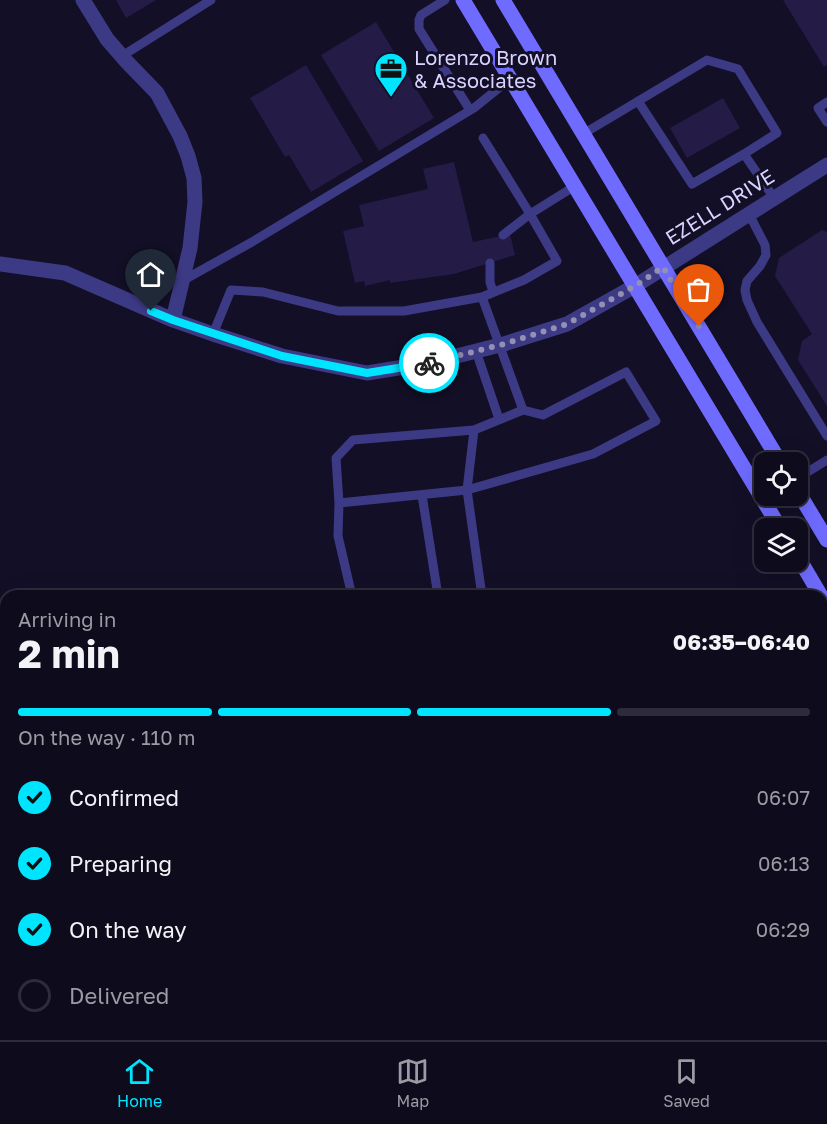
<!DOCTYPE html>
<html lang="en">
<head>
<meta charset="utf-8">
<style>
	:root { --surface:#0e0b1c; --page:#1c1929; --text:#f1f3f6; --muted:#9b9ba3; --line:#2e2b3b; --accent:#00e5ff }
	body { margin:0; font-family:"Golos Text",sans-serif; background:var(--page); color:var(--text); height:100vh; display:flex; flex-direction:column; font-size:22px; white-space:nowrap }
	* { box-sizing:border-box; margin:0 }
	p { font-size:20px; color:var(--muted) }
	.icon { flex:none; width:33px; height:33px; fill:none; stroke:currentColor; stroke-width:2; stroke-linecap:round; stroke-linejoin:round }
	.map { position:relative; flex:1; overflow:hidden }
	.drawer { position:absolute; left:0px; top:590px; width:828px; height:452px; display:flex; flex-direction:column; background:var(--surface); border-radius:18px 18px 0 0; box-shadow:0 6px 24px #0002,0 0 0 2px var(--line) }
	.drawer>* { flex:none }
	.controls { position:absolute; left:754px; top:452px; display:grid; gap:12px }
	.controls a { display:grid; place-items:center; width:54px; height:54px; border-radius:12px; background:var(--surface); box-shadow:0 6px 24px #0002,0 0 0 2px var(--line); font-size:30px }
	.pin { position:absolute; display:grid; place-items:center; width:51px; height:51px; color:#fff; margin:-62px -26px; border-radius:50% 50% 50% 0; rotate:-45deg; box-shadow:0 0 6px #0007 }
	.pin .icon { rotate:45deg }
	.courier { position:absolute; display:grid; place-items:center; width:60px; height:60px; margin:-30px; border:4px solid #00e5ff; border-radius:50%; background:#fff; color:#222; box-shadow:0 2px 8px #0007 }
	.head em { font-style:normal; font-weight:700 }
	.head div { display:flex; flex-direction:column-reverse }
	.head { display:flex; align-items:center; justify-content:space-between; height:102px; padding:0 18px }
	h1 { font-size:39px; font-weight:700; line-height:45px }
	.bar { display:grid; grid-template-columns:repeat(4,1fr); gap:9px 6px; align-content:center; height:72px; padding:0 18px }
	.bar i { height:8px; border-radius:4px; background:var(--line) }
	.bar .on { background:var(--accent) }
	.bar p { grid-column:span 4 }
	ol { padding:0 18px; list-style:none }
	li { display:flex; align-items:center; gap:18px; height:66px }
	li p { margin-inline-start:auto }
	li .icon { padding:6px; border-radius:50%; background:var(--accent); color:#111; stroke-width:4 }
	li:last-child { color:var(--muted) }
	li i { width:33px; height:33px; border:3px solid var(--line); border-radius:50% }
	.dock { display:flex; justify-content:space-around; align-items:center; height:84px; border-top:2px solid var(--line); background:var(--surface); font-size:16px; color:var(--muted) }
	.dock a { display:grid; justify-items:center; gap:3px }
	.dock .on { color:var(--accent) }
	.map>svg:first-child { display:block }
</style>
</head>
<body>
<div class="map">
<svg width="827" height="1040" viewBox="0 0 827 1040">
	<rect width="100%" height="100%" fill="#130f26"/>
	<!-- building -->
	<path fill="#241b47" d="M 116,0 L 156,0 L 126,18 Z
		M 783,0 L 827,0 L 827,65 L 824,67 Z
		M 376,22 L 434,118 L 379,151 L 321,55 Z
		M 306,65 L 363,161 L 311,192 L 289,155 L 285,157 L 250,98 Z
		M 723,98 L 740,128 L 687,158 L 670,128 Z
		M 454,162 L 473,242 L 510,234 L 515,255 L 454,274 L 390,283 L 390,280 L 365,286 L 364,281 L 355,283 L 343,231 L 364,226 L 359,205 L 428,189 L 423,169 Z
		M 822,230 L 827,232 L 827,406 L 798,360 L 802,341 L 812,334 L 775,276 L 779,258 Z"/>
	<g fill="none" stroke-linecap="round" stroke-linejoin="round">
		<!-- service -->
		<path stroke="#3d3a85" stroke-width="9" d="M 445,0 L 421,15 L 419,20 L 419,29 L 470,110
			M 122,56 L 211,0
			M 638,101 L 692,184 L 744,154
			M 827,102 L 818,108 L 827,122
			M 583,134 L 707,60 L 738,69 L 777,133 L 744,154 L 774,198
			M 483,138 L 530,214 L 503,235
			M 749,214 L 765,245 L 766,255 L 760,266 L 747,281 L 745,290 L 747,300 L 757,322 L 827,436
			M 490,263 L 490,282 L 493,292
			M 182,281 L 252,242 L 474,108 L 510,79
			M 213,334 L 231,290 L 263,292 L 338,311 L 404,311 L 482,297
			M 476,351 L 499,419
			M 523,410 L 482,297 L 524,280 L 557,261 L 530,214 L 575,186
			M 474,430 L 523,410 L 543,415 L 626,372 L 656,421 L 593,454 L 467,490 L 474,430 L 353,440 L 336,458 L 339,503 L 467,490 L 482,596
			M 798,478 L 827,460
			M 422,495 L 438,596
			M 339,503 L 338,536 L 352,596
			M 822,793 L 827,790
			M 822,823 L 827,832"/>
		<!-- minor -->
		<path stroke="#3d3a85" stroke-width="15" d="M 83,0 L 107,39 L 126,61 L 157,93 L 180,136 L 188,156 L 194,178 L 195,202 L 190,248 L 173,320
			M 0,264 L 65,273 L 173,320 L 213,334 L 282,356 L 367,373 L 429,363 L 504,344 L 567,324 L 635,286 L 827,165
			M 0,808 L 6,813
			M 261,1035 L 265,1040"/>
		<!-- secondary -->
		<path stroke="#6f6bff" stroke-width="15" d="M 463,0 L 780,528
			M 503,0 L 780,462
			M 798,492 L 827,540
			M 798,557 L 821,596"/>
	</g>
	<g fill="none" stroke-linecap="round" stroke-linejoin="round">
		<!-- done -->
		<path stroke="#948fb3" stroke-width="6" stroke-dasharray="0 10.8" d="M 429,363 L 504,344 L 567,324 L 635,286 L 663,267 L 699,326"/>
		<!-- route -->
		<path stroke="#00e5ff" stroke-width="8" d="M 151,311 L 173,320 L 282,356 L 367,373 L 429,363"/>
	</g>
	<!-- icons -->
	<defs>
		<g id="office-pin" transform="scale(1.725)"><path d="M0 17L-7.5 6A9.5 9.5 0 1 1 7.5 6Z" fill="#00e5ff" stroke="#130f26"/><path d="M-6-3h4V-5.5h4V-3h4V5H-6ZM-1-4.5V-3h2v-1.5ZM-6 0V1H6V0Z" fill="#111"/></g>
	</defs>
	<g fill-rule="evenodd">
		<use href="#office-pin" x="391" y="69"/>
	</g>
	<g text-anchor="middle" stroke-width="6" stroke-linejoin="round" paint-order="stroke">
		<!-- poi labels -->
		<g font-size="20" fill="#d9d4ff" stroke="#130f26" text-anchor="start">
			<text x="414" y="65">Lorenzo Brown<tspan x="414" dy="23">&amp; Associates</tspan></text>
		</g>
		<!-- street labels -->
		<g font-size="20" fill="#d9d4ff" stroke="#130f26">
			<text transform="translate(720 207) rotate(-32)" y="7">EZELL DRIVE</text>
		</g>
	</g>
</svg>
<div class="controls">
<a><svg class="icon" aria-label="locate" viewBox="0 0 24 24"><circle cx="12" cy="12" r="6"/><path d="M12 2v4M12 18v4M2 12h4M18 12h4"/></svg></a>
<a><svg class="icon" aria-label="layers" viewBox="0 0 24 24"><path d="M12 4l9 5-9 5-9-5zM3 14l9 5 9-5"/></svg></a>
</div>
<div class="pin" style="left:699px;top:326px;background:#ea580c"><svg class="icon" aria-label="bag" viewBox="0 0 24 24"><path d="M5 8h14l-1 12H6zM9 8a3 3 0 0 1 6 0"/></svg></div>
<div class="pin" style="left:151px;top:311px;background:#1f2937"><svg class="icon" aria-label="home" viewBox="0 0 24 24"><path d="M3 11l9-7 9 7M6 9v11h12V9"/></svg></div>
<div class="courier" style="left:429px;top:363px"><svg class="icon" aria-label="bike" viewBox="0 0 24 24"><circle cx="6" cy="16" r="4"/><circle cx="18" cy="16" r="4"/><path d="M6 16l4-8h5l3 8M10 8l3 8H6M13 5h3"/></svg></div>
<section class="drawer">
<div class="head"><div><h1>2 min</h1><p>Arriving in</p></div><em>06:35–06:40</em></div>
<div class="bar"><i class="on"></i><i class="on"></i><i class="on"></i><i></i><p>On the way · 110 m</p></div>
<ol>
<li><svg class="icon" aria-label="check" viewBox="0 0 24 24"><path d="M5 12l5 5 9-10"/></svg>Confirmed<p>06:07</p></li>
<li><svg class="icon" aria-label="check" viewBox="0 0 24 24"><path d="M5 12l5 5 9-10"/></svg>Preparing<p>06:13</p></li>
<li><svg class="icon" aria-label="check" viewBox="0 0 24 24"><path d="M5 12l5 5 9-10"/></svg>On the way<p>06:29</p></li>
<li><i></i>Delivered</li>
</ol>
</section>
</div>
<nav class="dock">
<a class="on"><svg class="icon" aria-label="home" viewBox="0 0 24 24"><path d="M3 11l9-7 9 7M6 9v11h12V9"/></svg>Home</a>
<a><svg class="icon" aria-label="map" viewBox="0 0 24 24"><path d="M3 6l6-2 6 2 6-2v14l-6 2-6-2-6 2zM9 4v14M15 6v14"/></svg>Map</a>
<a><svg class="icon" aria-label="saved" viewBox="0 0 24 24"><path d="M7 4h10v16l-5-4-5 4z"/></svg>Saved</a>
</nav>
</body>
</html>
